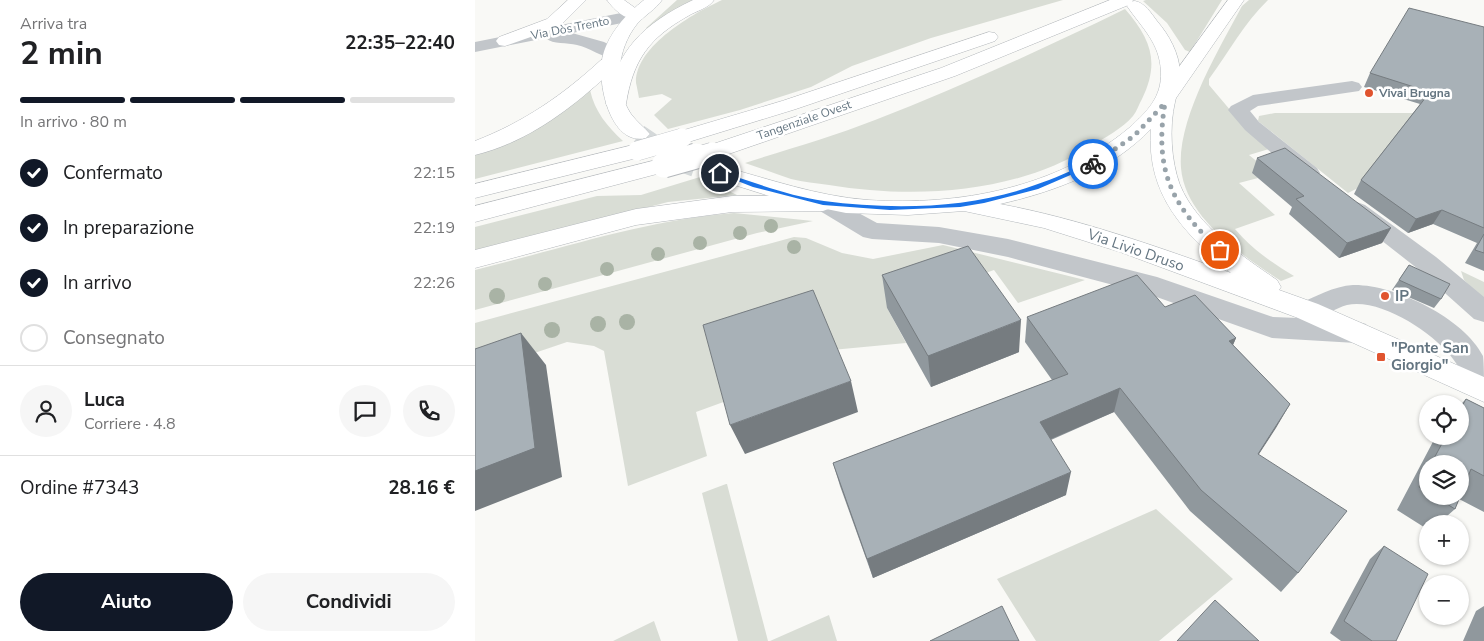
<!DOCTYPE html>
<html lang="it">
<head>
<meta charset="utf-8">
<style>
	:root { --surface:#fff; --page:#f6f6f6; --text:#202124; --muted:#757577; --line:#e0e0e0; --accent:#111827 }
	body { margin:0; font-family:"Nunito Sans",sans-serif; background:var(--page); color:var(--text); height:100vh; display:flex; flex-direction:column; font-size:19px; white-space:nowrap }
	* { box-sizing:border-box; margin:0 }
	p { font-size:16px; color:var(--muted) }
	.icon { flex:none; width:28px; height:28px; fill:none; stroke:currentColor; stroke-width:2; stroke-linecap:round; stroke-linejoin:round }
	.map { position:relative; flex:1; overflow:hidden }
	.sheet { display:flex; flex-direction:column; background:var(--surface); width:475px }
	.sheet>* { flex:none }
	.fabs { position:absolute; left:944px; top:395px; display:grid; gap:10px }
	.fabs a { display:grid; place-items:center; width:50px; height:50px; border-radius:50%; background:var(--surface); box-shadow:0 1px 4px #0004; font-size:25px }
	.pin { position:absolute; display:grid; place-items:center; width:42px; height:42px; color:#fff; margin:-21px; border:2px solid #fff; border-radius:50%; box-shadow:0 1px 5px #0007 }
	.courier { position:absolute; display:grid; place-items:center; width:50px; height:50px; margin:-25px; border:4px solid #1a73e8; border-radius:50%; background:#fff; color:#222; box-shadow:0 1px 6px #0007 }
	.headline em { font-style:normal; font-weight:700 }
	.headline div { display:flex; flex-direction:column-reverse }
	.headline { display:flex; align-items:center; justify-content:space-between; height:85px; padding:0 20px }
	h1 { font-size:32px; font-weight:700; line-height:38px }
	.bar { display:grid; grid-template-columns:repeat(4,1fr); gap:8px 5px; align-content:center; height:60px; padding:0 20px }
	.bar i { height:6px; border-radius:4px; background:var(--line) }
	.bar .active { background:var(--accent) }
	.bar p { grid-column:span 4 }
	.line { display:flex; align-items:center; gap:12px; padding:0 20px; border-top:1px solid var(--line) }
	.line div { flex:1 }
	.round { display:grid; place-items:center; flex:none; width:52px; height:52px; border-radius:26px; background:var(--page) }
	ol { padding:0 20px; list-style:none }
	li { display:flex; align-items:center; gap:15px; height:55px }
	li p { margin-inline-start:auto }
	li .icon { padding:5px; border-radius:50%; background:var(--accent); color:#fff; stroke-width:4 }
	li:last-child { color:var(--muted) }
	li i { width:28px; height:28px; border:2px solid var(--line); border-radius:50% }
	.cta { display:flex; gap:10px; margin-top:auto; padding:10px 20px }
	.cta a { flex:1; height:58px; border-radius:30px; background:var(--accent); color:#fff; font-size:20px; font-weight:700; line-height:58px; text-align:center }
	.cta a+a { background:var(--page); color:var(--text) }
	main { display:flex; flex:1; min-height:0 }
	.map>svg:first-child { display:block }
</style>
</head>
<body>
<main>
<section class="sheet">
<div class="headline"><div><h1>2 min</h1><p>Arriva tra</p></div><em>22:35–22:40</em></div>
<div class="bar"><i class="active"></i><i class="active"></i><i class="active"></i><i></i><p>In arrivo · 80 m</p></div>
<ol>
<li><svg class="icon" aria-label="check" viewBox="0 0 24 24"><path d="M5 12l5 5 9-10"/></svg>Confermato<p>22:15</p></li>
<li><svg class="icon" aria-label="check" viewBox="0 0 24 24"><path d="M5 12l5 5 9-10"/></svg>In preparazione<p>22:19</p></li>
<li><svg class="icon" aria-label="check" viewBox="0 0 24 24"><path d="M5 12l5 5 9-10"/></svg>In arrivo<p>22:26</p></li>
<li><i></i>Consegnato</li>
</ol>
<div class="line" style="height:90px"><a class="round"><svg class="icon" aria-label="person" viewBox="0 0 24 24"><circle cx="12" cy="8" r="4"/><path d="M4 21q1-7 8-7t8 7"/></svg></a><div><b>Luca</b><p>Corriere · 4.8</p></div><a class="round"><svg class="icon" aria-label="chat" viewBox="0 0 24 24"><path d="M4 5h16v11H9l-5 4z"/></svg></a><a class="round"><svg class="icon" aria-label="phone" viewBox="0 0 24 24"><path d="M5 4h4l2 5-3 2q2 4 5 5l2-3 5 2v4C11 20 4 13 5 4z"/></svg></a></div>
<div class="line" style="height:65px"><div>Ordine #7343</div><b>28.16 €</b></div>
<div class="cta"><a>Aiuto</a><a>Condividi</a></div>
</section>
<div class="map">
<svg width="1009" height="641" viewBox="0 0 1009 641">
	<rect width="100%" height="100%" fill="#f9f9f6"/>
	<!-- green -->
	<path fill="#d9ddd5" d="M 202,0 L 219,0 L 206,6 L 173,30 L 171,28 Z
		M 247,0 L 588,0 L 456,38 L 377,66 L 336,87 L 265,110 L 193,129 L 179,115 L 197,99 L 187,94 L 164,98 C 163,93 162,87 161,83 C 160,46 219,13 247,0 Z
		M 671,0 L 747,0 L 715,52 L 710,50 L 692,23 L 668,1 Z
		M 774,0 L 793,0 C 769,23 754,52 734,79 L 734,85 L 767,124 L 794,149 L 774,155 L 790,168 L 777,173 L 783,178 L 764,183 L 800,215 L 760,229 C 777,249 797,263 819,276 L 806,281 C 768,256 710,218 706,168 C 702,119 744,49 767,6 Z
		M 650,9 C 676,39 685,62 667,99 C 664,104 662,111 658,116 C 648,128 629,138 615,147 C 539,194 440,199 354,185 C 342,183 328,182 316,179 C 301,174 285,168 270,163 C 313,149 357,137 400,120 C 485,87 568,49 650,9 Z
		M 115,90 C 120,112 132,126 148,141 L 0,179 L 0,155 Z
		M 800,113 L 946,113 L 883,188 L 873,193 L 783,121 L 784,116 Z
		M 225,177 L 262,195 L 193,202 L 0,252 L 0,227 L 122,196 L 166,195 Z
		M 259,213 L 338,221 L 282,233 L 0,310 L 0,270 C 86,249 170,220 259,213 Z
		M 319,237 L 331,238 L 367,253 L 398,259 L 468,245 L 610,280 L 543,303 L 519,270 L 412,308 L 431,343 L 357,350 L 254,400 L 221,412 L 232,456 L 153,486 L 129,351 L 119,346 L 92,342 L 0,373 L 0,323 Z
		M 986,271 L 1009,282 L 1009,301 L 989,280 Z
		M 251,484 L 252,484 L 293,641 L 263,641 L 227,493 Z
		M 681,509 L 758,579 L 684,641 L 561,641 L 522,579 Z
		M 354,615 L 362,641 L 295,641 Z
		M 179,621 L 186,641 L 138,641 Z"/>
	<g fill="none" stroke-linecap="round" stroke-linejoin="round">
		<!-- major-tunnel-far1 -->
		<path stroke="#d4d8d9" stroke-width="19" stroke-dasharray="19 9" stroke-linecap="butt" d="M 164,134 L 200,158"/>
		<!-- major-tunnel -->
		<path stroke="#d4d8d9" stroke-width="25" stroke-dasharray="25 12" stroke-linecap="butt" d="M 197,156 L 245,173"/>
		<!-- major casing -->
		<g stroke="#b3b8bc" stroke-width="1">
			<path id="major" d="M 169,0 L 187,0 C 181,9 170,15 162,24 C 142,49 138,87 156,114 C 162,122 169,127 175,134 L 171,138 C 135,147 121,81 128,55 C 134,33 151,14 169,0 Z
				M 660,1 C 670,3 676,13 682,21 C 694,35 704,53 705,72 C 706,83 702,92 700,102 C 694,127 696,161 705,185 C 722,226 767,256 802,280 L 806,287 L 804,290 L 843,304 L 1009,377 L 1009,402 L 823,318 L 645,252 L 569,228 L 489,211 L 433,215 L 371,213 L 307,200 L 237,178 L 234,173 L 237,168 L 245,166 C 295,179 341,196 393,200 C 484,206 582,188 654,128 C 672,112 687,97 686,72 C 685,43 667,28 652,6 L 654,2 ZM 676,129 C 671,195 709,233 756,273 C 680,246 605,219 525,204 C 582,191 635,171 676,129 Z"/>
		</g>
		<!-- highway casing -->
		<g stroke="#b3b7bb" stroke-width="1">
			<path id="highway" d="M 93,0 L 111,0 L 84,27 L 30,46 L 24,45 L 21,41 L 24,37 L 72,19 Z
				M 132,0 L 149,0 L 170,15 L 167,19 C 152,22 140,11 132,0 Z
				M 218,0 L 239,0 C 234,8 221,11 213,16 C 174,38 158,60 151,104 L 148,108 L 141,110 L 134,108 L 131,104 C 142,49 168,24 218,0 Z
				M 635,0 L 658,0 L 656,4 L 480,76 L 245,157 L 237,159 L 229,157 L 226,152 L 229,147 L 466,68 Z
				M 753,0 L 769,0 L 699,101 L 685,101 L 682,97 Z
				M 514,32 L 520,33 L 523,37 L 520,41 L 321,109 L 207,144 L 199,143 L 196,138 L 199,133 L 307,101 Z
				M 133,58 L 140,60 L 142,64 L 140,68 C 100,106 54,142 0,155 L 0,141 C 49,122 88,95 126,60 Z
				M 162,144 L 170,146 L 173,151 L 170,156 L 0,198 L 0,184 Z
				M 189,158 L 197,160 L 200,165 L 197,170 L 0,222 L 0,206 Z
				M 348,195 L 356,198 L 360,203 L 356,208 L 348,211 L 257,212 L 161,225 L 0,268 L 0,250 L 161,209 L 257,196 Z"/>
		</g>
		<!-- minor -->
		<path fill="#c2c6ca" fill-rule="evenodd" d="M 161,10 L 167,11 L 170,15 L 167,19 L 97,33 L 129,42 L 143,49 L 146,53 L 143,57 C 129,60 116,48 102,45 C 92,42 78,45 71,38 L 0,52 L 0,42 Z
			M 877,81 L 884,83 L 887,87 L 884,91 L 783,106 L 775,111 L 784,122 L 842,168 L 845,173 L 842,178 L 834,180 L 826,178 L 770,130 L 753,110 L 756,106 L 778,95 Z
			M 348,195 L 356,198 L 402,223 L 464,227 L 533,239 L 682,277 L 798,317 L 823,318 L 819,311 L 823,304 C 840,297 859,286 878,285 C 919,284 989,318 1008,356 C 1009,364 1009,381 1009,390 C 993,384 986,369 975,355 C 955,331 905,298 872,305 C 861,308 851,315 840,319 L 881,321 L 891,324 L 895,332 L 891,340 L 881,343 L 797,338 L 676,295 L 533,257 L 464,243 L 397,239 L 388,237 L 340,208 L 336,203 L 340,198 Z
			M 882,202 L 890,205 L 961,257 L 1009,297 L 1009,322 L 999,319 L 943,269 L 874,215 L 870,210 L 874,205 Z"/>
		<!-- major -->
		<use href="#major" fill="#fff" fill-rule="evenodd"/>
		<!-- highway -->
		<use href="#highway" fill="#fff" fill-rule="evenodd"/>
		<!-- highway-bridge-far1 casing -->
		<g stroke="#b3b7bb" stroke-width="20" stroke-linecap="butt">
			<path id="highway-bridge-far1" d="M 162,151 L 207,138
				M 217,158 L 237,152"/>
		</g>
		<!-- highway-bridge casing -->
		<g stroke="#b3b7bb" stroke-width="27" stroke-linecap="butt">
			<path id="highway-bridge" d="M 189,165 L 221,156"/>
		</g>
		<!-- highway-bridge-far1 -->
		<use href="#highway-bridge-far1" stroke="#fff" stroke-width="19"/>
		<!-- highway-bridge -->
		<use href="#highway-bridge" stroke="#fff" stroke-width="25"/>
	</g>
	<!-- trees -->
	<g fill="#a9b3a5">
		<circle cx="296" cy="226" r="7"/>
		<circle cx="265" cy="233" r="7"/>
		<circle cx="225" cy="243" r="7"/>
		<circle cx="319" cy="247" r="7"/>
		<circle cx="183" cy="254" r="7"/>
		<circle cx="132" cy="269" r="7"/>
		<circle cx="70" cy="284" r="7"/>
		<circle cx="22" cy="296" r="8"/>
		<circle cx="152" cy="322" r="8"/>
		<circle cx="123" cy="324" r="8"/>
		<circle cx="77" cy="330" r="8"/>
	</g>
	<!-- wall -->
	<path fill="#90989d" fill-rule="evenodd" d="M 1009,27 L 1009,271 L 990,263 L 1002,243 L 958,224 L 933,233 L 879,194 L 886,180 L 945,104 L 889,87 L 895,73 Z
		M 782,158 L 916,228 L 907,243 L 864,258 L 814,214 L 817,207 L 777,173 Z
		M 934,265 L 966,299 L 959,308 L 917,290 Z
		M 407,275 L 544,352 L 456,387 L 412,308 Z
		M 690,307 L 761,338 L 758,345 L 815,404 L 783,455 L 823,573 L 806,592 L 715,511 L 639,412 L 576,440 L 591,495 L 398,578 L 365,486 L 358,463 L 577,380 L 550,342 L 552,317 Z
		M 991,399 L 1009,408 L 1009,512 L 984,499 L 980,509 L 963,524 L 952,524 L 952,529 L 922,510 L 961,436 L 985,436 L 985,405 ZM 952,464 L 985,464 L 985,496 L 952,496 Z
		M 909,546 L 921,641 L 866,641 L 855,633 L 895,559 Z
		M 1009,606 L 1009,641 L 988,641 L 1001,611 Z"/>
	<!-- shaded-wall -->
	<path fill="#767c80" d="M 967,210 L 958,224 L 933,233 L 941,219 Z
		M 916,228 L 907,243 L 864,258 L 872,243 Z
		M 546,320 L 544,352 L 456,387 L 453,356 Z
		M 46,333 L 71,365 L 87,477 L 0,511 L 0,471 Z
		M 761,338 L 750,363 L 754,341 Z
		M 376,381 L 383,412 L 270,454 L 255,425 Z
		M 645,388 L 639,412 L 562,445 L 565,422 Z
		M 815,404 L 801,428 L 769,477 L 783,454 Z
		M 596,472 L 591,495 L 398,578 L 392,559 Z"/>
	<!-- building -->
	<path fill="#a8b1b7" stroke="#767c80" d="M 934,8 L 1009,27 L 1009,228 L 967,210 L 941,219 L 886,180 L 955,92 L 895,73 Z
		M 810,148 L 916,228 L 872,243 L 821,199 L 829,196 L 782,158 Z
		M 1009,234 L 1009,253 L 1000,250 Z
		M 493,246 L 546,320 L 453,356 L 407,275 Z
		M 934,265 L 975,284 L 966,299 L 924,280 Z
		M 662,275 L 690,307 L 720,295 L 761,338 L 754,341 L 815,404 L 783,454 L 872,511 L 823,573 L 726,490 L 645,388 L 565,422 L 596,472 L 392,559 L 358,463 L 593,374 L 552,317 Z
		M 338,290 L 376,381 L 255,425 L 228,325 Z
		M 46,333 L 60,448 L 0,471 L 0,349 Z
		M 991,399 L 1009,408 L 1009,476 L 996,469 L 980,509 L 959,496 L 985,496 L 985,464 L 956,464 L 971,436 L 985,436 L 985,410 Z
		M 952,471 L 952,493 L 944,487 Z
		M 909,546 L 953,574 L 921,641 L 897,641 L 869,621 Z
		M 740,600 L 784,641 L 702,641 Z
		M 527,606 L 544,641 L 455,641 Z"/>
	<!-- route -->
	<path fill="#1a73e8" d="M 616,162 L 621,164 L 563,189 L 509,203 L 485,207 L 415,210 L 348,205 L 278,187 L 242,173 L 247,172 C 280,183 315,196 349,201 C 417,210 495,209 560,185 C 579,179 597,170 616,162 Z"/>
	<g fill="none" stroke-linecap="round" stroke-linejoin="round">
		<!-- done -->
		<path stroke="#98a3aa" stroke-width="5" stroke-dasharray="0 9" d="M 618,164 L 659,136 L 690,103 C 679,169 696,206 745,250"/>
	</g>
	<!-- markers -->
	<g fill="#e0542f" stroke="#fff" stroke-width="2">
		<circle cx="894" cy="93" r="5"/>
		<circle cx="910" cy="296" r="5"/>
		<rect x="901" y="352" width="10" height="10" rx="2.5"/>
	</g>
	<g text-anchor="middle" stroke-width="5" stroke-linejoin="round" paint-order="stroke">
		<!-- far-street labels -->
		<g font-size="12" fill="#647581" stroke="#fff">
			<text transform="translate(95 28) rotate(-11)" y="4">Via Dòs Trento</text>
			<text transform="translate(329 120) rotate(-19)" y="4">Tangenziale Ovest</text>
		</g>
		<!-- far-poi labels -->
		<g font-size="12" font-weight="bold" fill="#647581" stroke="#fff" text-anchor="start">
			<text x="904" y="97">Vivai Brugna</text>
		</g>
		<!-- street labels -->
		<g font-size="15" fill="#647581" stroke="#fff">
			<text transform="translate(661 250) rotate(19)" y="5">Via Livio Druso</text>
		</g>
		<!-- poi labels -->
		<g font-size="15" font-weight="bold" fill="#647581" stroke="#fff" text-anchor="start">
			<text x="920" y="301">IP</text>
			<text x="916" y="353">"Ponte San<tspan x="916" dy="17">Giorgio"</tspan></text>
		</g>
	</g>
</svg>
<div class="fabs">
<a><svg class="icon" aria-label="locate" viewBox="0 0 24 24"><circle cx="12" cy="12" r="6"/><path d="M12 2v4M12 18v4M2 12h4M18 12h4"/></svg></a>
<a><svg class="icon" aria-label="layers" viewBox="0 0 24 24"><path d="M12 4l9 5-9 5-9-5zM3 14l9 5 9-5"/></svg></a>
<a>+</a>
<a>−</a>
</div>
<div class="pin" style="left:745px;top:250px;background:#ea580c"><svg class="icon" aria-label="bag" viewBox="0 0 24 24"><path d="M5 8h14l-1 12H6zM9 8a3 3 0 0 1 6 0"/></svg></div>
<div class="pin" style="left:245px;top:173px;background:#1f2937"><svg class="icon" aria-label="home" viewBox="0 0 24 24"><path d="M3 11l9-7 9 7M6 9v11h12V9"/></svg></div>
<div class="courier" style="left:618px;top:164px"><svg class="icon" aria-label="bike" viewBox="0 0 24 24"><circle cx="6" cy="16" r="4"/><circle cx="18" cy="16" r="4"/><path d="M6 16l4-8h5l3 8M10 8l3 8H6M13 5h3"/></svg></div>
</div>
</main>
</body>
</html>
